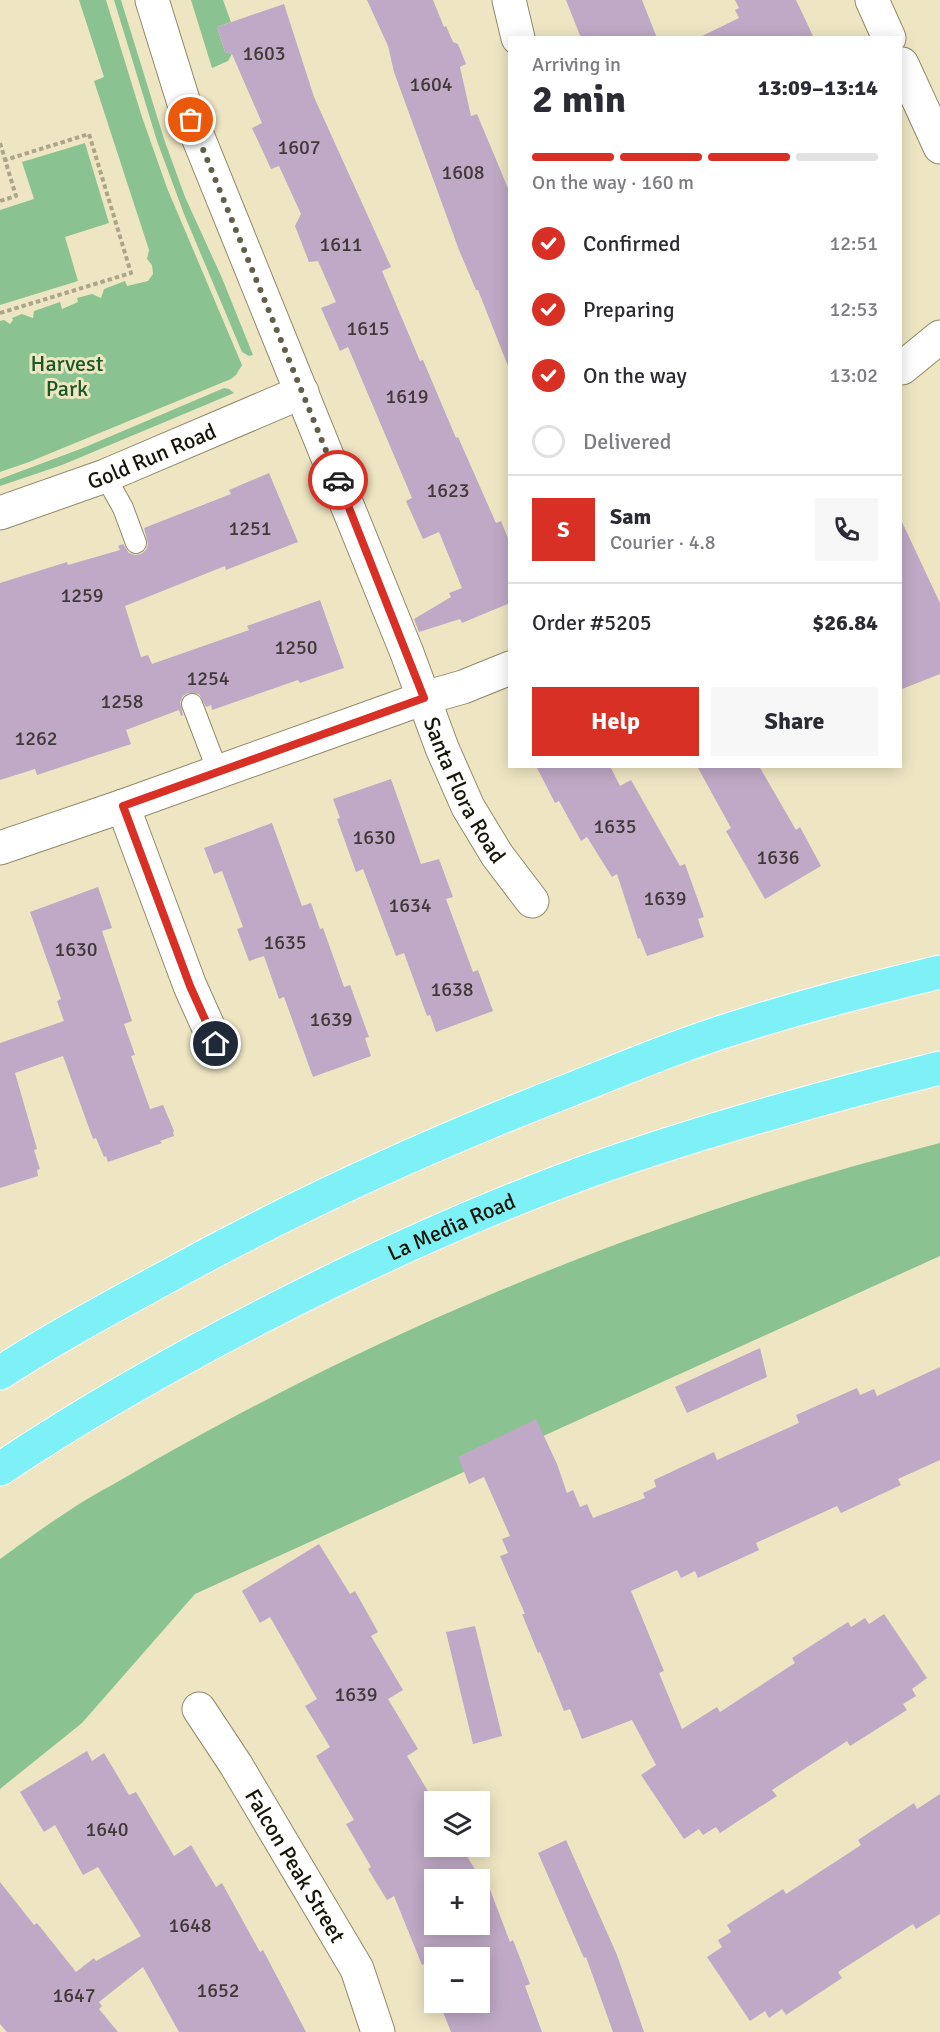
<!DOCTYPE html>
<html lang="en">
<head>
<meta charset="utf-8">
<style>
	:root { --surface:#fff; --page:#f7f7f7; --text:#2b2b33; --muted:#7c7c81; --line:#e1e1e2; --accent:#d93025 }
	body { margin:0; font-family:Signika,sans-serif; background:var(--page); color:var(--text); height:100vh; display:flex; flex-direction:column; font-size:22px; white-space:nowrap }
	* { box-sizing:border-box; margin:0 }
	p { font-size:20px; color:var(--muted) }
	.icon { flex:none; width:33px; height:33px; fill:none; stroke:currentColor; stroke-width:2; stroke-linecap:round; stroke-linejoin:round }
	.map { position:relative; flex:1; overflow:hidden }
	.panel { position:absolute; left:508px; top:36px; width:394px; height:732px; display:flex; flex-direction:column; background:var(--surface); border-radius:0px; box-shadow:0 3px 15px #0003 }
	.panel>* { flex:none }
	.fabs { position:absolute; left:424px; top:1791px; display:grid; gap:12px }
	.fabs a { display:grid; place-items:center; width:66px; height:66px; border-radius:0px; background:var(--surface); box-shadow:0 3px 15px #0003; font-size:30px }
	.pin { position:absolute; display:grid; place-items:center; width:51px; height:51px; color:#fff; margin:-26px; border:3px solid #fff; border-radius:50%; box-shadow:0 2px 6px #0007 }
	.courier { position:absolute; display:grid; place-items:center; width:60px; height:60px; margin:-30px; border:4px solid #d93025; border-radius:50%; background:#fff; color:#222; box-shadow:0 2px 8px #0007 }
	.headline em { font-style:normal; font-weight:700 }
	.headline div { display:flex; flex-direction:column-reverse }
	.headline { display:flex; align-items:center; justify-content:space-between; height:102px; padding:0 24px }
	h1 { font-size:39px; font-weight:700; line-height:45px }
	.bar { display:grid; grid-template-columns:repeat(4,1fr); gap:9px 6px; align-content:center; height:72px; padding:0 24px }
	.bar i { height:8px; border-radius:4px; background:var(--line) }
	.bar .current { background:var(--accent) }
	.bar p { grid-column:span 4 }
	.line { display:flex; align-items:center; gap:15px; padding:0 24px; border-top:2px solid var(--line) }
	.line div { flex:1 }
	.round { display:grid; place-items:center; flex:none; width:63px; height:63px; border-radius:0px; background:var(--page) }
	ol { padding:0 24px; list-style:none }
	li { display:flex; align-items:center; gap:18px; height:66px }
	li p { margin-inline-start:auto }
	li .icon { padding:6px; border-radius:50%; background:var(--accent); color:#fff; stroke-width:4 }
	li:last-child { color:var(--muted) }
	li i { width:33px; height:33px; border:3px solid var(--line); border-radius:50% }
	.action { display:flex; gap:12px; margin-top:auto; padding:12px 24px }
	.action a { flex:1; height:69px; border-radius:0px; background:var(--accent); color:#fff; font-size:24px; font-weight:700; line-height:69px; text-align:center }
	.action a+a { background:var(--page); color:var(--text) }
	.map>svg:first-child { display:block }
</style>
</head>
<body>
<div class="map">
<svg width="940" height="2032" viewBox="0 0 940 2032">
	<rect width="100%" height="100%" fill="#eee6c3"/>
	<!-- green -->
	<path fill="#8ac391" d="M 79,0 L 106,0 L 142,117 L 167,188 L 242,365 L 236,375 L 231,379 L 29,462 L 0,472 L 0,321 L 4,320 L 10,324 L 13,320 L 12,318 L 22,314 L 33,318 L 34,311 L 60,302 L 62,309 L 78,302 L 77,298 L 92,294 L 101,298 L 104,289 L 125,281 L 127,286 L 148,281 L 153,274 L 152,265 L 147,259 L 149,250 L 94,81 L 104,77 Z
		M 114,0 L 121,0 L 164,139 L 185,197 L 222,278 L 253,355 L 249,356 L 242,352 L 184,214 L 157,141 Z
		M 191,0 L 223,0 L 231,22 L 217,27 L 225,52 L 232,54 L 228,61 L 212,68 Z
		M 85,143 L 109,223 L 65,237 L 78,281 L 0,305 L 0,210 L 34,199 L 22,162 Z
		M 224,388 L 229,389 L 234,393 L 62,465 L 0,486 L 0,479 L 83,448 Z
		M 940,1143 L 940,1256 L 195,1594 L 82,1723 L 0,1789 L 0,1559 C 21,1544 42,1528 64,1514 C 84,1500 105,1489 126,1477 C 186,1442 247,1409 309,1378 C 510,1278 722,1198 940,1143 Z"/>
	<!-- building -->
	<path fill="#bfa9c6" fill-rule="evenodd" d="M 367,0 L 433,0 L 444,27 L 446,26 L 453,42 L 458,44 L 466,64 L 460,67 L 471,116 L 477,114 L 510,193 L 510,366 L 508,366 L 478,290 L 476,290 L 459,250 L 394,72 L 388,46 Z
		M 566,0 L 642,0 L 657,38 L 581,38 Z
		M 735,0 L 796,0 L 814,38 L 698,38 L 739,18 L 735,10 L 739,8 Z
		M 284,4 L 314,97 L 391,267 L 382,271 L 420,361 L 423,360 L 456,438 L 458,437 L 496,523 L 501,521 L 510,543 L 510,603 L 462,623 L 460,619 L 419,632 L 414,619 L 451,597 L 449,593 L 462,588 L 439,532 L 423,539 L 406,501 L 412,498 L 348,347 L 340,351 L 321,308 L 336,302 L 318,261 L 309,262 L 295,226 L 301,214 L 279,166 L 271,169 L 252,128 L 262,123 L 232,54 L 225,52 L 217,27 Z
		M 269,473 L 298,542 L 226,570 L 225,566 L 125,606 L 141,657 L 148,655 L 152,664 L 249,630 L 247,626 L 320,600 L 344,668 L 300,683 L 298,680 L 212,710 L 211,705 L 206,707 L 199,694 L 188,693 L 183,696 L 180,702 L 183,715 L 181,716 L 179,710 L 126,730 L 131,744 L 37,775 L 35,769 L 0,780 L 0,583 L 67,562 L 68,565 L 120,550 L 118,546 L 123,544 L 129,553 L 135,555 L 141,554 L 146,550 L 148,544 L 144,528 L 231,494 L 229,490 Z
		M 902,522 L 940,603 L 940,674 L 902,689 Z
		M 536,766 L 610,766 L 620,786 L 631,780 L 680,866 L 685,864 L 704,917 L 698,919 L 704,937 L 647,956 L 640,938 L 638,939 L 617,874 L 612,877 L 587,837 L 581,841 L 559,801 L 555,803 Z
		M 697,766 L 759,766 L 796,830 L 800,827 L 821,866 L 765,899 L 726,831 L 731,828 Z
		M 391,779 L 421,864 L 439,859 L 453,897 L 446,899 L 473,972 L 478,970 L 493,1011 L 436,1032 L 430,1015 L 427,1016 L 404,953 L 396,956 L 363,869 L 356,872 L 337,819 L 340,818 L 333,799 Z
		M 272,823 L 302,906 L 311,903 L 320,929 L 323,928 L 344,987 L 350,985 L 369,1037 L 365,1038 L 371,1056 L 313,1077 L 284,997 L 279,999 L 264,956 L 249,961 L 237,929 L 243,927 L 222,871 L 214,874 L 204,848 Z
		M 98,887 L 112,928 L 102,931 L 132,1021 L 124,1024 L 135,1055 L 131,1056 L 150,1109 L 163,1105 L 174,1131 L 173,1132 L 174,1136 L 160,1141 L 162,1143 L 108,1162 L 106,1156 L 104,1157 L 96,1138 L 93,1139 L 63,1056 L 15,1073 L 37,1149 L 34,1150 L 40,1169 L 37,1170 L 38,1176 L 0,1188 L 0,1043 L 64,1021 L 57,1001 L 61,999 L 30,912 Z
		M 760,1348 L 767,1377 L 687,1413 L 675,1387 Z
		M 940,1367 L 940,1460 L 898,1479 L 901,1485 L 841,1513 L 837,1506 L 756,1543 L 759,1550 L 698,1578 L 695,1571 L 681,1578 L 677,1570 L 631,1591 L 664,1671 L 659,1673 L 682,1729 L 717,1707 L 720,1712 L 795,1663 L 792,1658 L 848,1622 L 851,1627 L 865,1618 L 869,1624 L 884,1614 L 927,1678 L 912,1689 L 916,1696 L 903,1704 L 907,1710 L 850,1746 L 847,1741 L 772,1790 L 777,1796 L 749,1814 L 720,1833 L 716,1827 L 703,1835 L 699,1829 L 684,1839 L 641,1775 L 656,1765 L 632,1720 L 582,1739 L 570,1709 L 564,1711 L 540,1652 L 538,1653 L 522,1614 L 525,1614 L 500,1556 L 508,1553 L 502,1539 L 510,1536 L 484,1477 L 469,1484 L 458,1457 L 536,1419 L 557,1464 L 567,1493 L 573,1490 L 580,1507 L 587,1504 L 593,1518 L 645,1498 L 643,1493 L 656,1487 L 654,1480 L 714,1452 L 717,1460 L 799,1423 L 796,1415 L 857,1388 L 860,1395 L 874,1389 L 877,1396 Z
		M 319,1544 L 350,1594 L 355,1591 L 378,1632 L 371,1636 L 403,1690 L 388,1699 L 418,1749 L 407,1756 L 435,1803 L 435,1846 L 461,1846 L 486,1888 L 489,1887 L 510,1942 L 513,1940 L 530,1984 L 525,1986 L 542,2032 L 451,2032 L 439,2002 L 480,2002 L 480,1958 L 435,1958 L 435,1992 L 424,1964 L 422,1965 L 394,1896 L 387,1900 L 368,1869 L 371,1867 L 346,1824 L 354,1820 L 316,1756 L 330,1747 L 305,1706 L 317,1699 L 270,1617 L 260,1623 L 242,1591 ZM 435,1880 L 480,1880 L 480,1924 L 435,1924 Z
		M 475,1626 L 502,1736 L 473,1744 L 446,1632 Z
		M 87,1751 L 92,1761 L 104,1753 L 129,1795 L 136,1792 L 174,1856 L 191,1845 L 216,1887 L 222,1883 L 260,1952 L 263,1950 L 306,2032 L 179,2032 L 143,1967 L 99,2002 L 102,2006 L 99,2009 L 118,2032 L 7,2032 L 0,2024 L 0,1882 L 34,1925 L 37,1923 L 76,1972 L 94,1958 L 96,1961 L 141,1936 L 98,1867 L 83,1875 L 55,1825 L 44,1832 L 20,1792 Z
		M 940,1794 L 940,1914 L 916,1929 L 913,1924 L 838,1972 L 842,1978 L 786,2015 L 782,2009 L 769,2018 L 765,2011 L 750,2021 L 707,1957 L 722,1947 L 718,1940 L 731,1932 L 727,1925 L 783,1889 L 786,1894 L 861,1845 L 858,1840 L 914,1803 L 917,1809 Z
		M 566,1840 L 617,1955 L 644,2032 L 613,2032 L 586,1957 L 584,1958 L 538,1853 Z"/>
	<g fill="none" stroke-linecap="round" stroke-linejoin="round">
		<!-- service casing -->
		<g stroke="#908968" stroke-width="22">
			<path id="service" d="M 105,476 L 123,508 L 136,543
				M 192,704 L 218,772"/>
		</g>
		<!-- minor casing -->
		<g stroke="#908968" stroke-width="35">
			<g id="minor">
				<path id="s1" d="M 152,0 L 183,100 L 407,653 L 442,748 L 468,807 L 497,855 L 532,901"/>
				<path d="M 509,0 L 518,38"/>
				<path d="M 872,0 L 889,38"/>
				<path d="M 902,64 L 940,147"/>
				<path d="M 902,368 L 940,337"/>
				<path id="s2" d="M 0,513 L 105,476 L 302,392"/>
				<path d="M 123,806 L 190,986 L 216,1044"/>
				<path d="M 0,848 L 123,806 L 424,698 L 463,687 L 510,668"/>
				<path id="s3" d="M 199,1709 L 236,1765 L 357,1969 L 378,2032"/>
			</g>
		</g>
		<!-- primary casing -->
		<g stroke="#fff" stroke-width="35">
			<g id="primary">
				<path d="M 0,1373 C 52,1339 106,1310 161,1280 C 292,1207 428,1145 567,1091 C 625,1068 682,1044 741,1026 C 807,1005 873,988 940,972"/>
				<path id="s4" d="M 0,1469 C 106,1398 218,1337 332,1281 C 414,1241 498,1204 583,1173 C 700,1131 820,1098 940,1068"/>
			</g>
		</g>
		<!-- path -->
		<path stroke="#aba589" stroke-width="4" stroke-dasharray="4.5 3" stroke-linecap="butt" d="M 0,143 L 16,196 L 0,201
			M 0,313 L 131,273 L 89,134 L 5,160"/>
		<!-- service -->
		<use href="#service" stroke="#fff" stroke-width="20"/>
		<!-- minor -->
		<use href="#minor" stroke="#fff" stroke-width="33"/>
		<!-- primary -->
		<use href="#primary" stroke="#7ef1f6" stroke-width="33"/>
	</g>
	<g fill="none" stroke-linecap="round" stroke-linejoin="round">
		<!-- done -->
		<path stroke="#625e49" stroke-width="6" stroke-dasharray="0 10.8" d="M 191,120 L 338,480"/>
		<!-- route -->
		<path stroke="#d93025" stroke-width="8" d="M 216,1044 L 190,986 L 123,806 L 424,698 L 338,480"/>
	</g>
	<g text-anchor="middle" stroke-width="6" stroke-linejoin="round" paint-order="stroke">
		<!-- number labels -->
		<g font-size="20" fill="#413938">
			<text x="264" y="60">1603</text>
			<text x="431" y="91">1604</text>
			<text x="299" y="154">1607</text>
			<text x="463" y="179">1608</text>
			<text x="341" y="251">1611</text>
			<text x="368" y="335">1615</text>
			<text x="407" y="403">1619</text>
			<text x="448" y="497">1623</text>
			<text x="250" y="535">1251</text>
			<text x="82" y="602">1259</text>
			<text x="296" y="654">1250</text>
			<text x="208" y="685">1254</text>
			<text x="122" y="708">1258</text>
			<text x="36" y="745">1262</text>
			<text x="615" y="833">1635</text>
			<text x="374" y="844">1630</text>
			<text x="778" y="864">1636</text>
			<text x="665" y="905">1639</text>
			<text x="410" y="912">1634</text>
			<text x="285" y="949">1635</text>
			<text x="76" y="956">1630</text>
			<text x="452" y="996">1638</text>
			<text x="331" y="1026">1639</text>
			<text x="356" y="1701">1639</text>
			<text x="107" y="1836">1640</text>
			<text x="190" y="1932">1648</text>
			<text x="218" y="1997">1652</text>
			<text x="74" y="2002">1647</text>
		</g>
		<!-- park labels -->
		<g font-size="22" fill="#185727" stroke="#eee6c3">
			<text x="67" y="371">Harvest<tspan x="67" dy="25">Park</tspan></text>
		</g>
		<!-- street labels -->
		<g font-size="22" fill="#171408" stroke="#eee6c3">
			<text dy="8" stroke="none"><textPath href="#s2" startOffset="162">Gold Run Road</textPath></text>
			<text dy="8" stroke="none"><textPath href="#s1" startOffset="850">Santa Flora Road</textPath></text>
			<text dy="8" stroke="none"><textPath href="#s4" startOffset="513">La Media Road</textPath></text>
			<text dy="8" stroke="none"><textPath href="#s3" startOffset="184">Falcon Peak Street</textPath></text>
		</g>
	</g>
</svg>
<div class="fabs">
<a><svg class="icon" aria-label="layers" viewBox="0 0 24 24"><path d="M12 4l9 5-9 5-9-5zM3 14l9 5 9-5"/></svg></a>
<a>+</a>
<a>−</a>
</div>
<div class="pin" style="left:191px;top:120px;background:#ea580c"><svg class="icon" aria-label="bag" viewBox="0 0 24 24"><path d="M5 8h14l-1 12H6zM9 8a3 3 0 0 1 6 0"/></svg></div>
<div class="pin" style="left:216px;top:1044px;background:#1f2937"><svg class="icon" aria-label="home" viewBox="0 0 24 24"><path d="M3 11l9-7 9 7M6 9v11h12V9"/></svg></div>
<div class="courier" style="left:338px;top:480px"><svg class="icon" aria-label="car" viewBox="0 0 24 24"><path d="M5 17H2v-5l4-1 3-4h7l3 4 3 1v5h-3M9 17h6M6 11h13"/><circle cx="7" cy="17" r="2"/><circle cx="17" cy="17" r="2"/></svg></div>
<section class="panel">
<div class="headline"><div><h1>2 min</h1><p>Arriving in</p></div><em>13:09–13:14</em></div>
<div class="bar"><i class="current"></i><i class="current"></i><i class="current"></i><i></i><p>On the way · 160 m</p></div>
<ol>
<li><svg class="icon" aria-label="check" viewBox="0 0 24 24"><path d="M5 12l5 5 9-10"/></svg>Confirmed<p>12:51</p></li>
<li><svg class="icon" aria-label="check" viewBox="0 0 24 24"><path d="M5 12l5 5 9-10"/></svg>Preparing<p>12:53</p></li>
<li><svg class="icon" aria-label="check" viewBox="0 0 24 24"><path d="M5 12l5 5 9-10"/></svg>On the way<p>13:02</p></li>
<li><i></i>Delivered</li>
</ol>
<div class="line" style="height:108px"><b class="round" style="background:var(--accent);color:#fff">S</b><div><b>Sam</b><p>Courier · 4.8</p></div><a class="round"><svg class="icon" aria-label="phone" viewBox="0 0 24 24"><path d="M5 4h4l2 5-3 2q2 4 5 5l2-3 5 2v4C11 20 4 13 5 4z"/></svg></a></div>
<div class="line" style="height:78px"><div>Order #5205</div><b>$26.84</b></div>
<div class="action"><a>Help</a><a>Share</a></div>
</section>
</div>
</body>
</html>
